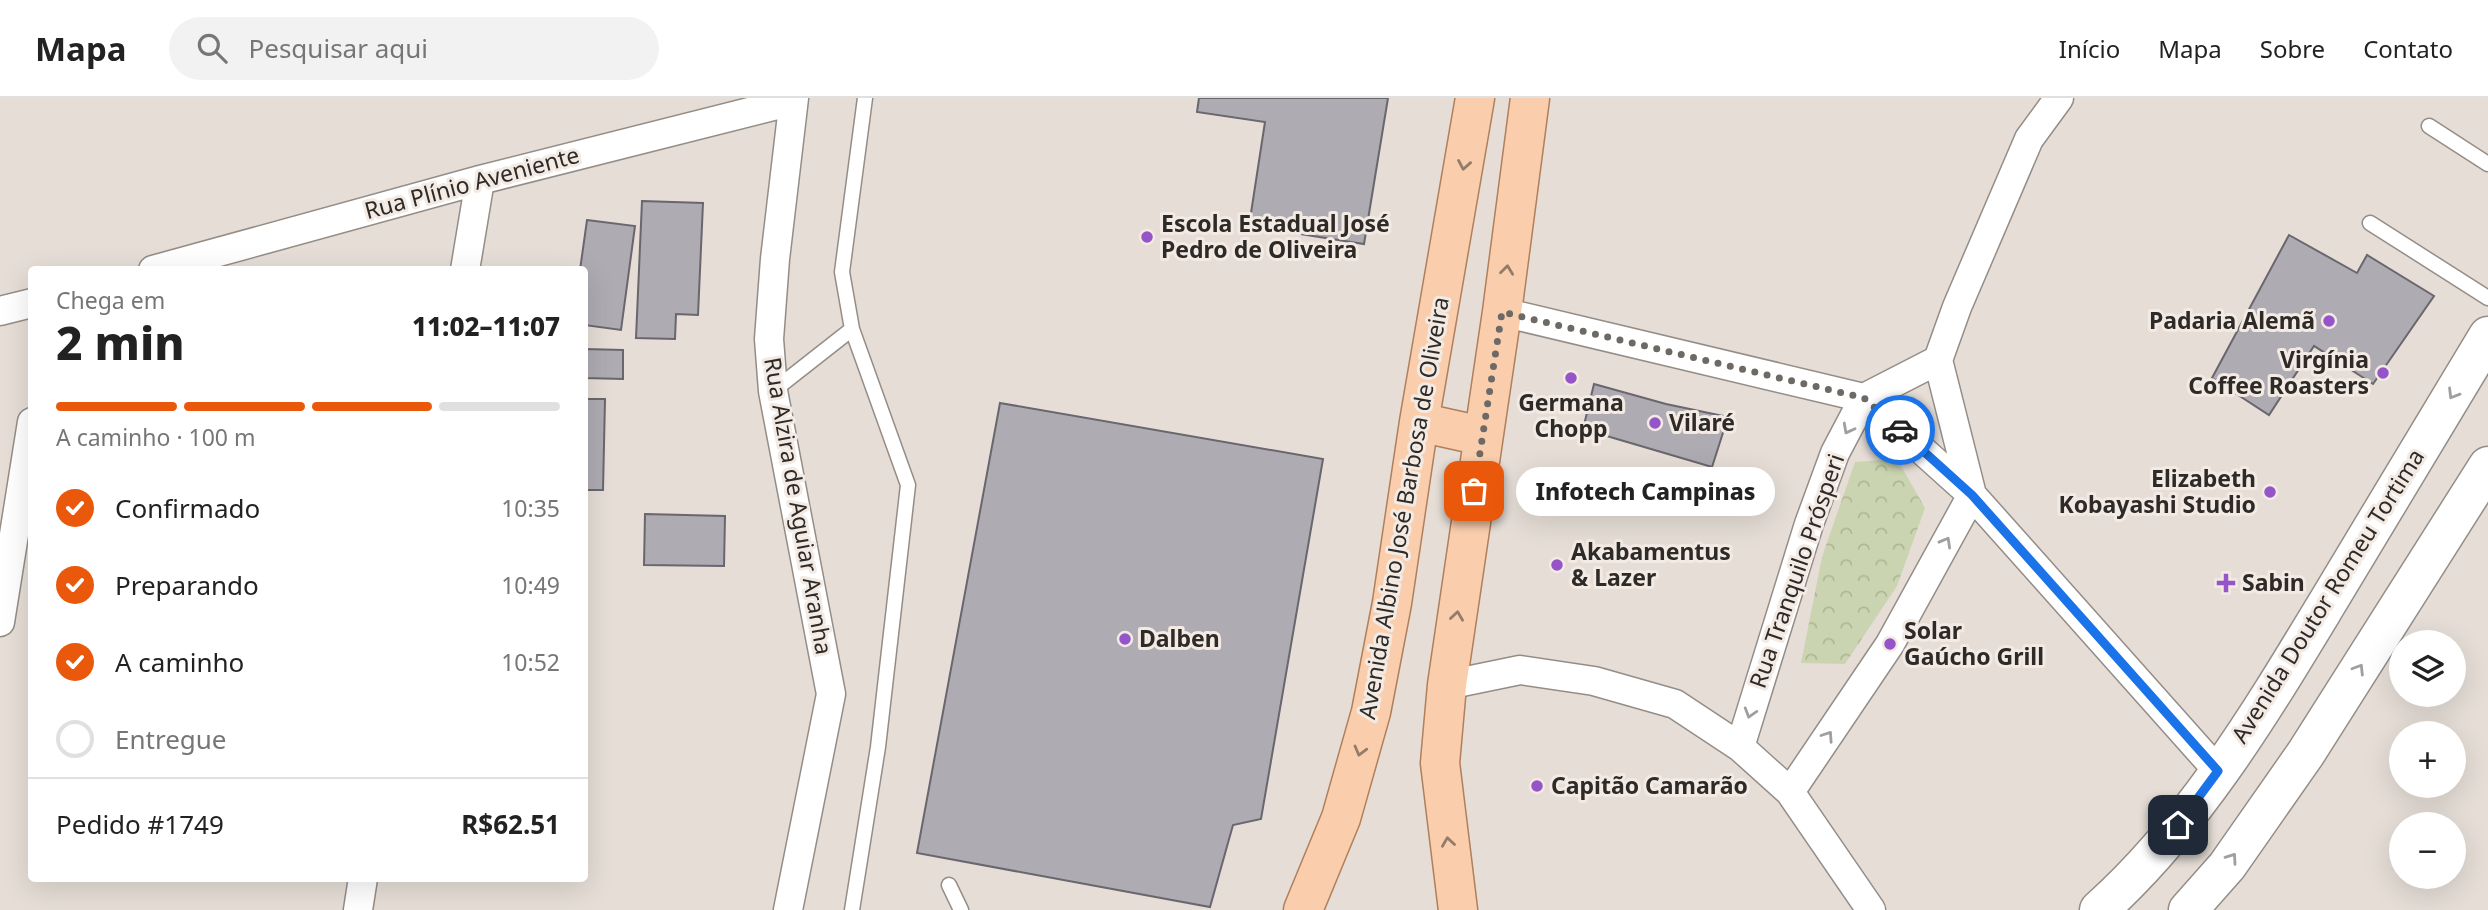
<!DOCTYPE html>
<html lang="pt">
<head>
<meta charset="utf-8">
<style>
	:root { --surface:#fff; --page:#f2f2f2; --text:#222; --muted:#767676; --line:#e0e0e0; --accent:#ea580c }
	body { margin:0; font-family:"Noto Sans",sans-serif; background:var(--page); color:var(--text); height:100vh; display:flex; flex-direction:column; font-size:26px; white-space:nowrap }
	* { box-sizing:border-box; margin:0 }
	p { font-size:23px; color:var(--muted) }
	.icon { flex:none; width:38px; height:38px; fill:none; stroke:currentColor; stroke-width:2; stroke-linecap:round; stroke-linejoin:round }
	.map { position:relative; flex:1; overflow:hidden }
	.panel { position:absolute; left:28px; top:168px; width:560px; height:616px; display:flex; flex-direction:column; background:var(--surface); border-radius:7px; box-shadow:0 7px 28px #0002 }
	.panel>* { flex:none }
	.buttons { position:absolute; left:2389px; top:532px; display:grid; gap:14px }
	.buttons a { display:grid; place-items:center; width:77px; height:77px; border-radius:50%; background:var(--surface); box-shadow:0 7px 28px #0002; font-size:35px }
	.pin { position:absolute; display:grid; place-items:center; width:60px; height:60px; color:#fff; margin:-30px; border-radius:14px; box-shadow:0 4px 10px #0006 }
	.courier { position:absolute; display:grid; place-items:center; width:70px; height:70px; margin:-35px; border:5px solid #1a73e8; border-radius:50%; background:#fff; color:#222; box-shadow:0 2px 9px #0007 }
	.bubble { position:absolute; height:49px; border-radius:24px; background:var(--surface); box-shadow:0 7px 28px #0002; font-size:23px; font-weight:800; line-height:49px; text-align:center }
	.headline em { font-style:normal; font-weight:800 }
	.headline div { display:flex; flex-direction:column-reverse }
	.headline { display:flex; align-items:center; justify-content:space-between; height:119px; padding:0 28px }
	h1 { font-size:46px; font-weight:800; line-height:52px }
	.bar { display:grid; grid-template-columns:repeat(4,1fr); gap:10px 7px; align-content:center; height:84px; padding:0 28px }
	.bar i { height:9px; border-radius:5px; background:var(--line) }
	.bar .active { background:var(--accent) }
	.bar p { grid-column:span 4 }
	.line { display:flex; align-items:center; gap:18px; padding:0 28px; border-top:2px solid var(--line) }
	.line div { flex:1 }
	ol { padding:0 28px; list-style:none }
	li { display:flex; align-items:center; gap:21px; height:77px }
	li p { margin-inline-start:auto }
	li .icon { padding:7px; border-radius:50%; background:var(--accent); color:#fff; stroke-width:4 }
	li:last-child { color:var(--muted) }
	li i { width:38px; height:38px; border:4px solid var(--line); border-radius:50% }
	header { display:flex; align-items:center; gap:42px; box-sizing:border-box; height:98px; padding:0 35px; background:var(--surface); border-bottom:2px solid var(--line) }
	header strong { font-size:33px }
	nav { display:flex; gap:38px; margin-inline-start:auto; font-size:24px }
	.search { width:490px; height:63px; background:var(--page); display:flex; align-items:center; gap:18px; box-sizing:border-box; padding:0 24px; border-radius:38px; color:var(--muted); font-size:26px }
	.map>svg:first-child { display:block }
</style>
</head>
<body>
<header>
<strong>Mapa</strong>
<div class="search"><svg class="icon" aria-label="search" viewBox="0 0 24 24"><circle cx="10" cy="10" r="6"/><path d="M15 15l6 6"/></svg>Pesquisar aqui</div>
<nav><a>Início</a><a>Mapa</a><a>Sobre</a><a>Contato</a></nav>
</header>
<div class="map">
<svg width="2488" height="812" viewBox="0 0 2488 812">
	<defs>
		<pattern id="park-crowns" width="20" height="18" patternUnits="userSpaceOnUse" patternTransform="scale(1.75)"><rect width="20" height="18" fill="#cbd4b0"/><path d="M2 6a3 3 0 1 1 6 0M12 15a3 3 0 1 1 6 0" fill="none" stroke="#afb697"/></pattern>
	</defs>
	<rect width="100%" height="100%" fill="#e5ddd6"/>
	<!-- park -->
	<path fill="url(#park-crowns)" d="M 1897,361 L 1925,410 L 1897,488 L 1845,566 L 1801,565 L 1822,459 L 1855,364 Z"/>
	<!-- building -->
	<path fill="#aeabb3" stroke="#69666e" stroke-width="2" d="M 1199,0 L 1388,0 L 1364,146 L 1249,128 L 1265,24 L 1197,14 Z
		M 642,103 L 703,105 L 698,217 L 676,216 L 675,241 L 636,240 Z
		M 587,122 L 635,128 L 621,232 L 584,227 L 584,172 L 580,172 Z
		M 2289,137 L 2357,175 L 2367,157 L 2434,198 L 2373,286 L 2314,248 L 2269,317 L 2212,280 Z
		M 584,251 L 623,252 L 623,281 L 584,280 Z
		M 1594,286 L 1666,306 L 1728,319 L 1712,369 L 1583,331 Z
		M 584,301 L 605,301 L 603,392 L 584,392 Z
		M 1000,305 L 1323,361 L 1261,721 L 1233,727 L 1210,809 L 917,755 Z
		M 645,416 L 725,418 L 724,468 L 644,467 Z"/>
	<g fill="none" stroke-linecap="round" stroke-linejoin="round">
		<!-- service casing -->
		<g stroke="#948d87" stroke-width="17">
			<path id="service" d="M 2429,28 L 2488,66
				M 2370,125 L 2488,200
				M 773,293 L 852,231
				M 949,787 L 961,812
				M 852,812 L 878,649 L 908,387 L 852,231 L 842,174 L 865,0"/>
		</g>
		<!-- minor casing -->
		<g stroke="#948d87" stroke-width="31">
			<path id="minor" d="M 153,172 L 480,82 L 793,3
				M 465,172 L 480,82
				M 0,213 L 32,205
				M 1502,214 L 1864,300 L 1972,397 L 2218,673
				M 0,524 L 32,324
				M 1447,587 L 1520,572 L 1594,583 L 1675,606 L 1740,649 L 1790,694 L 1871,812
				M 1740,649 L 1809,426 L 1835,355 L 1864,300 L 1938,262
				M 1790,694 L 1890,546 L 1972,397 L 1938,262 L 1957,209 L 2029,41 L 2059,0
				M 358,812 L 363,780
				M 788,812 L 831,596 L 773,293 L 769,241 L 775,161 L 794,0"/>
		</g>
		<!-- secondary casing -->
		<g stroke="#948d87" stroke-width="41">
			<path id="secondary" d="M 2099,812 C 2195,726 2263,611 2329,502 C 2382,414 2435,326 2488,238
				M 2188,812 L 2227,768 L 2306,655 L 2488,368"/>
		</g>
		<!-- primary casing -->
		<g stroke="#b07f5b" stroke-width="41">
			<path id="primary" d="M 1419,324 L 1482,338
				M 1303,812 L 1341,720 L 1371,614 L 1392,505 L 1419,324 L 1475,0
				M 1458,812 L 1440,665 L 1447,587 L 1502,214 L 1530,0"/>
		</g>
		<!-- service -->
		<use href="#service" stroke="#fff" stroke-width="14"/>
		<!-- minor -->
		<use href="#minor" stroke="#fff" stroke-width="28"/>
		<!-- secondary -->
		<use href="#secondary" stroke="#fff" stroke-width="38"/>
		<!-- primary -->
		<use href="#primary" stroke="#facead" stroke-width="38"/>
	</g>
	<!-- one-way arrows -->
	<defs><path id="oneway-chevron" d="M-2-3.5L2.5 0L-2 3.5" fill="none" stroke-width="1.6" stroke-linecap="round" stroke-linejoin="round" transform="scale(1.75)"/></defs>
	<g stroke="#947c6a">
		<use href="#oneway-chevron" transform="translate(1464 67) rotate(100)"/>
		<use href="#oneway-chevron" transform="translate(1507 172) rotate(-83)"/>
		<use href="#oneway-chevron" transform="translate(1457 518) rotate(-82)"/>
		<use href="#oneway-chevron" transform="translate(1360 653) rotate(105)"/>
		<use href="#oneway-chevron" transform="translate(1448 744) rotate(-98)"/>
	</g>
	<g stroke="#a09f9e">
		<use href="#oneway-chevron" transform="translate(2453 296) rotate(121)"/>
		<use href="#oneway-chevron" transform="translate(1848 331) rotate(118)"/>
		<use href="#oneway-chevron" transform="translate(1946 444) rotate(-61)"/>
		<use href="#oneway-chevron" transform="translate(2359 571) rotate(-58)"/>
		<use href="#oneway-chevron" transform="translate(1750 615) rotate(107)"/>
		<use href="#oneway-chevron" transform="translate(1828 638) rotate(-56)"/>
		<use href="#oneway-chevron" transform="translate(2232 760) rotate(-55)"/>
	</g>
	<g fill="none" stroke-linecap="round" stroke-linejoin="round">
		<!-- done -->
		<path stroke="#6d6965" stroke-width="7" stroke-dasharray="0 12.6" d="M 1474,393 L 1502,214 L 1864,300 L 1900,332"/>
		<!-- route -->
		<path stroke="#1a73e8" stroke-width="9" d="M 1900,332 L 1972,397 L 2218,673 L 2178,727"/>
	</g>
	<!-- markers -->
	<g fill="#9654c9" stroke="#f2eae3" stroke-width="2.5">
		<circle cx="1147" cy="139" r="7"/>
		<circle cx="2329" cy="223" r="7"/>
		<circle cx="2383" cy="275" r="7"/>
		<circle cx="1571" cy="280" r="7"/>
		<circle cx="1655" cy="325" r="7"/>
		<circle cx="2270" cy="394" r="7"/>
		<circle cx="1557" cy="467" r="7"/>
		<path d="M2222.5 474.5h7v7h7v7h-7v7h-7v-7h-7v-7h7z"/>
		<circle cx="1125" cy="541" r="7"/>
		<circle cx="1890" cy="546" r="7"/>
		<circle cx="1537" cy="688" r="7"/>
	</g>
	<g text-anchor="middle" stroke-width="6" stroke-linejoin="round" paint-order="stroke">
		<!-- street labels -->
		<g font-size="23" fill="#2d2a28" stroke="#f2eae3">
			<text transform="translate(472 85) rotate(-15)" y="8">Rua Plínio Aveniente</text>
			<text transform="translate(798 408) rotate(80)" y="8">Rua Alzira de Aguiar Aranha</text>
			<text transform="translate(1404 410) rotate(-80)" y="8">Avenida Albino José Barbosa de Oliveira</text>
			<text transform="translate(1797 473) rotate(-71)" y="8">Rua Tranquilo Prósperi</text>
			<text transform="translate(2328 498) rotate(-58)" y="8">Avenida Doutor Romeu Tortima</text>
		</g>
		<!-- poi labels -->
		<g font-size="23" font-weight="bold" fill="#2d2a28" stroke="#f2eae3" text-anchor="start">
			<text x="1161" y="134">Escola Estadual José<tspan x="1161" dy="26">Pedro de Oliveira</tspan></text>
			<text x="2315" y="231" text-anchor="end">Padaria Alemã</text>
			<text x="2369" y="270" text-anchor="end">Virgínia<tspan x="2369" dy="26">Coffee Roasters</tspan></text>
			<text x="1571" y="313" text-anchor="middle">Germana<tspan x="1571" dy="26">Chopp</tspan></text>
			<text x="1669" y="333">Vilaré</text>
			<text x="2256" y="389" text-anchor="end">Elizabeth<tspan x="2256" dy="26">Kobayashi Studio</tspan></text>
			<text x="1571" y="462">Akabamentus<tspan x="1571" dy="26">&amp; Lazer</tspan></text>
			<text x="2242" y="493">Sabin</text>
			<text x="1904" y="541">Solar<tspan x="1904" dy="26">Gaúcho Grill</tspan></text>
			<text x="1139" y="549">Dalben</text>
			<text x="1551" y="696">Capitão Camarão</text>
		</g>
	</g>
</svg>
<div class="buttons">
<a><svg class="icon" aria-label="layers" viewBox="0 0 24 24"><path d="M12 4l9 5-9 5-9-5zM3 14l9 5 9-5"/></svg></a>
<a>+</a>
<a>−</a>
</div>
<div class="pin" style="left:1474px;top:393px;background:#ea580c"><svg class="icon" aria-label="bag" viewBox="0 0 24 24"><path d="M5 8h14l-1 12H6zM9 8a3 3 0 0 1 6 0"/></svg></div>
<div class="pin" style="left:2178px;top:727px;background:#1f2937"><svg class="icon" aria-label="home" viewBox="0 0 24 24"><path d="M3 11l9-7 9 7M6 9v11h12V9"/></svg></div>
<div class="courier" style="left:1900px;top:332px"><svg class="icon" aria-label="car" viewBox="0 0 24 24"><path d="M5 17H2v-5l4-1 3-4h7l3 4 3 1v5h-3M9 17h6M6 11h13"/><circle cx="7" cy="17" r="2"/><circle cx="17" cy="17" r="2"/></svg></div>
<div class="bubble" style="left:1516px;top:369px;width:259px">Infotech Campinas</div>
<section class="panel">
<div class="headline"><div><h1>2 min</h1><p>Chega em</p></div><em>11:02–11:07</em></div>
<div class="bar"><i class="active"></i><i class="active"></i><i class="active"></i><i></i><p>A caminho · 100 m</p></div>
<ol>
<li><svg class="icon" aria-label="check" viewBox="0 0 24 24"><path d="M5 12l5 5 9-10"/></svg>Confirmado<p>10:35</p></li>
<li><svg class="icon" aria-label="check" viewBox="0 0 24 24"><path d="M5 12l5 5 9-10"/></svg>Preparando<p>10:49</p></li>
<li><svg class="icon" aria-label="check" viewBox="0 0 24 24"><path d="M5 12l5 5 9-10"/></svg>A caminho<p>10:52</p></li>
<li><i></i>Entregue</li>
</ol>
<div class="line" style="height:91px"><div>Pedido #1749</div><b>R$62.51</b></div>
</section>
</div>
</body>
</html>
